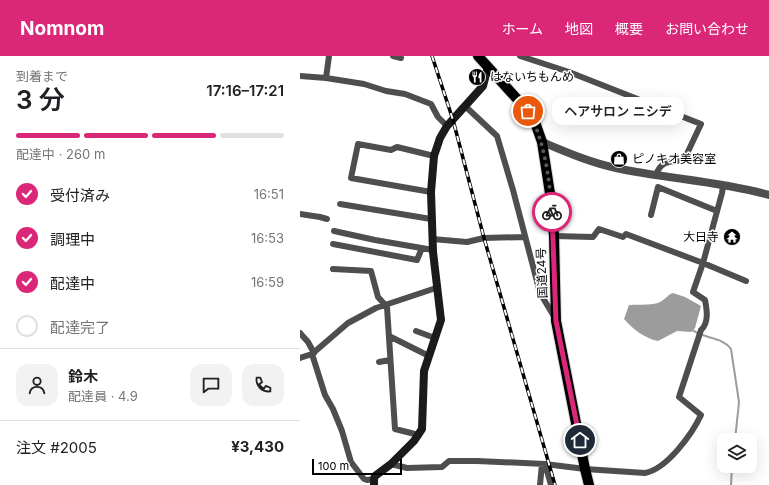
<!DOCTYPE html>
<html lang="ja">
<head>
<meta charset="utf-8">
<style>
	:root { --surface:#fff; --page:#f2f2f2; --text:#202124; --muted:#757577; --line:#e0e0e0; --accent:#db2777 }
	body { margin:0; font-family:Inter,"Noto Sans JP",sans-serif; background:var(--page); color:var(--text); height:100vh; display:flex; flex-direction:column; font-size:15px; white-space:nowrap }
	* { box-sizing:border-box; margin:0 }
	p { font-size:13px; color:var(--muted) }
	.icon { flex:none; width:22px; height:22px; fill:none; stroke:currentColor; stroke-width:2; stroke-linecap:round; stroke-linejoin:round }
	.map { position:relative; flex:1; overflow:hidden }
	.drawer { display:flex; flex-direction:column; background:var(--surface); width:300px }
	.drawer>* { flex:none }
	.controls { position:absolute; left:417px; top:377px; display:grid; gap:8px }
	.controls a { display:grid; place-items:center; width:40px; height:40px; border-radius:8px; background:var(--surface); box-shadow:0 4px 16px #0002; font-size:20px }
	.scale { position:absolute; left:12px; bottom:10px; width:90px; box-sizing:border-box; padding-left:4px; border:2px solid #000; border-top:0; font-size:11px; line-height:14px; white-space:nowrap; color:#000; -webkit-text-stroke:3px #fff; paint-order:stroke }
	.pin { position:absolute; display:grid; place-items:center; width:34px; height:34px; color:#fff; margin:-17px; border:2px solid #fff; border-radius:50%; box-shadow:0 1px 4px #0007 }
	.courier { position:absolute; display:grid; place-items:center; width:40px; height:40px; margin:-20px; border:3px solid #db2777; border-radius:50%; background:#fff; color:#222; box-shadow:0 1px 5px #0007 }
	.bubble { position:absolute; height:28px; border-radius:12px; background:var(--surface); box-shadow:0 4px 16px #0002; font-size:13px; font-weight:600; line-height:28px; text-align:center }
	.headline em { font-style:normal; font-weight:600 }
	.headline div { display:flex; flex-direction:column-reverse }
	.headline { display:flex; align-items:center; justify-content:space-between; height:68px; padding:0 16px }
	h1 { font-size:26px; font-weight:600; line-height:30px }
	.bar { display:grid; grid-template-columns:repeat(4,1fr); gap:6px 4px; align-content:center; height:48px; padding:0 16px }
	.bar i { height:5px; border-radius:3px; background:var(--line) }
	.bar .on { background:var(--accent) }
	.bar p { grid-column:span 4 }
	.line { display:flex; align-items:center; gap:10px; padding:0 16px; border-top:1px solid var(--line) }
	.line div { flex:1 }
	.round { display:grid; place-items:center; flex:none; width:42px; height:42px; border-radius:12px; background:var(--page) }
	ol { padding:0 16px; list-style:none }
	li { display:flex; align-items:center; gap:12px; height:44px }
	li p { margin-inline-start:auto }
	li .icon { padding:4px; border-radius:50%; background:var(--accent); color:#fff; stroke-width:4 }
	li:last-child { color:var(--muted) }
	li i { width:22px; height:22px; border:2px solid var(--line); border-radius:50% }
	header { display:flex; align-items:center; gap:24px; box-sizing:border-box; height:56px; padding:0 20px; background:var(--accent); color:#fff }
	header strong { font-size:19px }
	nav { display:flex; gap:22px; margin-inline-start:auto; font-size:14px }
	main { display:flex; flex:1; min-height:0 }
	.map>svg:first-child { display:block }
</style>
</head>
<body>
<header>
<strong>Nomnom</strong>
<nav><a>ホーム</a><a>地図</a><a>概要</a><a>お問い合わせ</a></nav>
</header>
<main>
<section class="drawer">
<div class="headline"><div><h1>3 分</h1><p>到着まで</p></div><em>17:16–17:21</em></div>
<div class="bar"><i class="on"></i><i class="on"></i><i class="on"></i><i></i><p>配達中 · 260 m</p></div>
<ol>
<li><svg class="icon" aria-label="check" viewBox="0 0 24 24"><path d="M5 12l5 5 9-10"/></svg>受付済み<p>16:51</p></li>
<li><svg class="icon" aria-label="check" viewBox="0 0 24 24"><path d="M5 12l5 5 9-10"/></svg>調理中<p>16:53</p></li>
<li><svg class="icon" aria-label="check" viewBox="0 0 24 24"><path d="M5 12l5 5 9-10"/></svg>配達中<p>16:59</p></li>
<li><i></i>配達完了</li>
</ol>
<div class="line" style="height:72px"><a class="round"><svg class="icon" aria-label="person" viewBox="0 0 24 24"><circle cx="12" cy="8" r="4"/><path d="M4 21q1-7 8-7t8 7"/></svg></a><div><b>鈴木</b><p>配達員 · 4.9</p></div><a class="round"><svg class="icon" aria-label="chat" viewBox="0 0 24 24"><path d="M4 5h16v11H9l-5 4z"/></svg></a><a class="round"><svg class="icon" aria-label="phone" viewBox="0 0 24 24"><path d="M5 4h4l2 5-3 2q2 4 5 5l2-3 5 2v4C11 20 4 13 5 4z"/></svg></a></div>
<div class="line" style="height:52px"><div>注文 #2005</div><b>¥3,430</b></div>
</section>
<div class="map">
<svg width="469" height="429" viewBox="0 0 469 429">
	<rect width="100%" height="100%" fill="#fff"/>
	<!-- water -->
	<path fill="#9c9c9c" d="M 373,237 L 385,241 L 401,250 L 395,272 L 391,276 L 377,275 L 358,285 C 344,282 334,274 324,263 L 329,249 C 338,248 352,250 360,246 C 366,243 367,239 373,237 Z"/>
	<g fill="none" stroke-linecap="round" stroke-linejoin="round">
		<!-- stream -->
		<path stroke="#9c9c9c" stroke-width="2" d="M 391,273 C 402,283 422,280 431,293 L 439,346 L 435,384
			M 431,429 L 432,410"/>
		<!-- trunk casing -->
		<g stroke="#dbdbdb" stroke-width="12">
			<path id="trunk" d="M 178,0 L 228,55 L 236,69 L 242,86 L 251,144 L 254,180 L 256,265 L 285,413 L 289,429"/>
		</g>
		<!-- minor -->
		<path stroke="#4e4e4e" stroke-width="6" d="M 93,0 L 101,2
			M 220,0 L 269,16 L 401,68 L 384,104 C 370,106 361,104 356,119
			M 0,20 L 26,22 L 64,28 L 86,35 L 105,38 L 131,48 L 138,61 L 147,70
			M 26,22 L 29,0
			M 165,50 L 197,80 L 213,134 L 240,237 L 255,262
			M 131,136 L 51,122 L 58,88 L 91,94 L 97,91 L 134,100
			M 40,148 L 131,163
			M 0,158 L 20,161 L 27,163
			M 351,159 L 358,131 L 417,155
			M 34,175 L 75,184 L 133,194
			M 254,180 L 293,181 L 299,173 L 323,181 L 326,178 L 403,207 L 446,225
			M 132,183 L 167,186 L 184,182 L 225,181
			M 33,188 L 117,204 L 122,192
			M 33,213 L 71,215 L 78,241 L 87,251 L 95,373 L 119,379
			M 116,275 L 135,282
			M 0,277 L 8,286 L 14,297
			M 89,280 L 129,300
			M 12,298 L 25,339 L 33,353 L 42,375 L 51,406 L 64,423 L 67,424 L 74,423
			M 0,302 L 12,298 L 48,267 L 76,252 L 136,232
			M 79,306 L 90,304
			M 91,408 L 107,412 L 142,411 L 149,405 L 177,405 L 245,408 L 285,413 L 345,417 C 367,413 392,378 401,359 L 379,341 L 401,274 C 409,267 407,254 405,244 L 393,236 L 403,207 L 422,137 L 423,130
			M 245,408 L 251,429
			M 240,429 L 242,408"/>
		<!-- tertiary -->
		<path stroke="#4e4e4e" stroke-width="8" d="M 242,86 C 266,96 291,107 316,112 C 367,123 419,125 469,139"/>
		<!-- secondary -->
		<path stroke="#1b1b1b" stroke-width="8" d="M 74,429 L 74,423 L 75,420 L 91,408 L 114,385 L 122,373 L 124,315 L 141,264 L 133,196 L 131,136 L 134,100 L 140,82 L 147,70 L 183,30 L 188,11"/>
		<!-- trunk -->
		<use href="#trunk" stroke="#000" stroke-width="10"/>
		<!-- rail casing -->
		<g stroke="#000" stroke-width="3.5">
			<path id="rail" d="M 132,0 L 153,64 L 184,182 L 255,429"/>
		</g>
		<!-- rail -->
		<use href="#rail" stroke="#fff" stroke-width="2" stroke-dasharray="6" stroke-linecap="butt"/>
	</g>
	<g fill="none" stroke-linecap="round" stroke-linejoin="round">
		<!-- done -->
		<path stroke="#595959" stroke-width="4" stroke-dasharray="0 7.2" d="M 228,55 C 245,85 249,122 252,156"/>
		<!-- route -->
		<path stroke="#db2777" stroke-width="5" d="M 252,156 L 256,265 L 280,384"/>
	</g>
	<!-- icons -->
	<defs>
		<g id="restaurant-disc" transform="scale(0.9)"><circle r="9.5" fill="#000" stroke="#fff"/><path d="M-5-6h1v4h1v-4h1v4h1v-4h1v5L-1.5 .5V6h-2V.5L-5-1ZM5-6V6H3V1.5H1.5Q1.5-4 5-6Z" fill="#fff"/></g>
		<g id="shop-disc" transform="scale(0.9)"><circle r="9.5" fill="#000" stroke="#fff"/><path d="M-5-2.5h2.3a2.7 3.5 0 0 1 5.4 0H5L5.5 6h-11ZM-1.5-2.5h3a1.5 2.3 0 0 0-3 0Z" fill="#fff"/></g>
		<g id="temple-disc" transform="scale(0.9)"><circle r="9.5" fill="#000" stroke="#fff"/><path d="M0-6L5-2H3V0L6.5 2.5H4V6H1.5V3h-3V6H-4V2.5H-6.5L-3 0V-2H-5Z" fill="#fff"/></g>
	</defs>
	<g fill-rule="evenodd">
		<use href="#restaurant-disc" x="177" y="21"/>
		<use href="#shop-disc" x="319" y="103"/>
		<use href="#temple-disc" x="432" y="181"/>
	</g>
	<g text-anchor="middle" stroke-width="3" stroke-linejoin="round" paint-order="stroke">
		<!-- poi labels -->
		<g font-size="12" fill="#000" stroke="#fff" text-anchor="start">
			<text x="190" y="25">はないちもんめ</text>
			<text x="332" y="107">ピノキオ美容室</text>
			<text x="419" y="185" text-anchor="end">大日寺</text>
		</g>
		<!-- street labels -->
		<g font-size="12" fill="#000" stroke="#fff">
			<text transform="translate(242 217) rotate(-92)" y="4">国道24号</text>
		</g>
	</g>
</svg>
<div class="controls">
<a><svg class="icon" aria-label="layers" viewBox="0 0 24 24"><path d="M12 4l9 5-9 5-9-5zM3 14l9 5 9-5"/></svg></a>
</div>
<div class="scale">100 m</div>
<div class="pin" style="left:228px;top:55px;background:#ea580c"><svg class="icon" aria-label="bag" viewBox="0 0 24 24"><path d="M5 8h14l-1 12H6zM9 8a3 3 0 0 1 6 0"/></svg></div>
<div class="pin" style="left:280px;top:384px;background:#1f2937"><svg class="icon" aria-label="home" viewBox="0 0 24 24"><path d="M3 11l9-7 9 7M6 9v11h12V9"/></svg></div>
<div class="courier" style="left:252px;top:156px"><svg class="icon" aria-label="bike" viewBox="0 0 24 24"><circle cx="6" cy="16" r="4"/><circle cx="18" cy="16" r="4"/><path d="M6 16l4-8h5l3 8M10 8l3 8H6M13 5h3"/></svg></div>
<div class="bubble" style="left:252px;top:41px;width:132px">ヘアサロン ニシデ</div>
</div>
</main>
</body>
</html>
